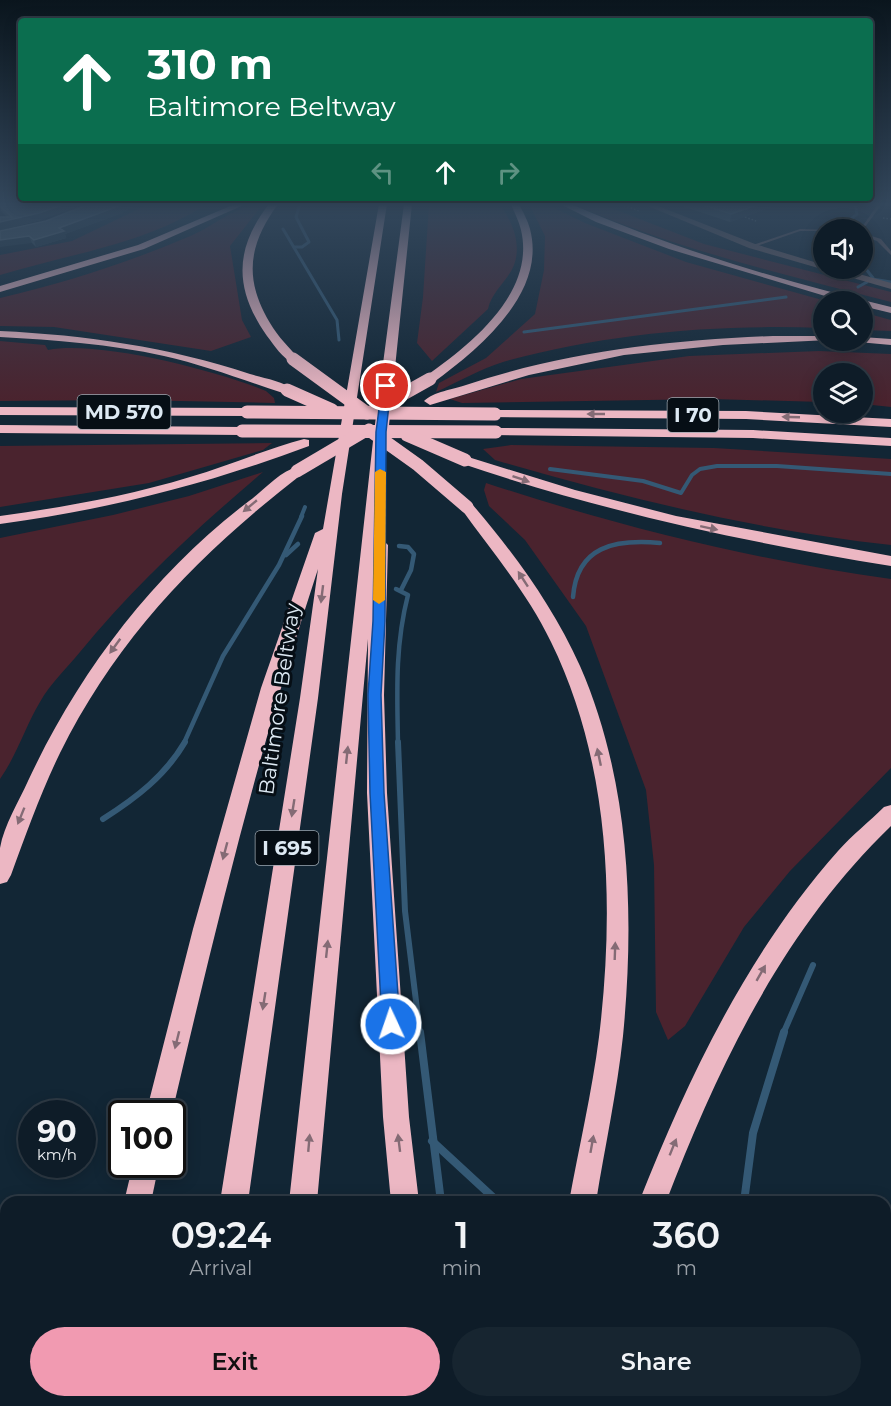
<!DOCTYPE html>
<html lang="en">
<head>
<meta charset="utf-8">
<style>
	body { margin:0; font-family:Montserrat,sans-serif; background:#172530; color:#f1f3f6; height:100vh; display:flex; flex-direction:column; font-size:22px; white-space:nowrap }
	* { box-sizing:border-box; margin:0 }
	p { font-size:20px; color:#9ba1a8 }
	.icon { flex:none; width:33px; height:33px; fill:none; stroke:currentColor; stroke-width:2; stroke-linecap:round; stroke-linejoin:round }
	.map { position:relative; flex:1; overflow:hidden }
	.sheet { position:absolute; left:0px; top:1196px; width:891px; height:212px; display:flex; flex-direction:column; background:#0e1c28; border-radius:18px 18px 0 0; box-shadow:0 3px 15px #0003,0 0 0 2px #2e3a45 }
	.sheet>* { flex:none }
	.top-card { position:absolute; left:18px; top:18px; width:855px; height:183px; border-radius:6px; box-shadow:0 3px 15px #0003,0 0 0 2px #2e3a45; background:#0b6e4f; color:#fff; overflow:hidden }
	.buttons { position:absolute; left:813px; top:219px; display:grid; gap:12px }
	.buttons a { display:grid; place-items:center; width:60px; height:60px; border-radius:50%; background:#0e1c28; box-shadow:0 3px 15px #0003,0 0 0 2px #2e3a45; font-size:30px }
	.speed { position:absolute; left:18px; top:1100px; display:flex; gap:12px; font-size:30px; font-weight:700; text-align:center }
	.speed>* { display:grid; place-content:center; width:78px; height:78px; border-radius:50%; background:#0e1c28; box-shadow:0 3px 15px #0003,0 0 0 2px #2e3a45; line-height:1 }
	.speed small { font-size:15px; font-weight:400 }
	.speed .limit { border:3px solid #111; border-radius:9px; background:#fff; color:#111 }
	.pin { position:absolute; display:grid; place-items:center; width:51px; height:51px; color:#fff; margin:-26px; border:3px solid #fff; border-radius:50%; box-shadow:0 2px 6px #0007 }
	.me { position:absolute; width:66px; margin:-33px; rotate:357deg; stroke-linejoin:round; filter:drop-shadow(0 0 4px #0008) }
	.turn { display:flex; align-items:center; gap:21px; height:126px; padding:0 30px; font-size:27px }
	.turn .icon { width:78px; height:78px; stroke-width:2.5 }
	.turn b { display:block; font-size:42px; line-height:51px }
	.lanes { display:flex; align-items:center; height:57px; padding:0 30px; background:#0003; justify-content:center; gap:30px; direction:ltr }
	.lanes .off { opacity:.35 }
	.eta { display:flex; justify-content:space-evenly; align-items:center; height:102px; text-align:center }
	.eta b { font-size:36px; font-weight:600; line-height:42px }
	.cta { display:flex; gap:12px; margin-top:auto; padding:12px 30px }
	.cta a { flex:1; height:69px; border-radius:36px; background:#f19ab1; color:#111; font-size:24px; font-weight:600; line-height:69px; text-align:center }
	.cta a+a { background:#172530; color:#f1f3f6 }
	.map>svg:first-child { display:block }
</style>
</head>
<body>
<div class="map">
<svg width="891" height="1406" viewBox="0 0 891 1406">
	<rect width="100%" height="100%" fill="#122635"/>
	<!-- green -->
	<g fill="#4a232e">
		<path d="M149,204H207C146,244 69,254 0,275V255L72,241Z"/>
		<path d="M263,204L230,246L242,320L251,337L211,351L54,327L0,326V298C64,283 127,263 188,237C212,228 237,204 263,204Z"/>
		<path d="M429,204H499C512,220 522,244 514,265C507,282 492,291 488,309L432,361L417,343L423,297Z"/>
		<path d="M529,204H546L585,223L686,262L826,301L824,302L823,328C716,324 607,333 503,362C480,369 458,382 436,392L439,383L486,358L535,314L544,270L545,236Z"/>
		<path d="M573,204H601L704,244L891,292V302C783,274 675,249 573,204Z"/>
		<path d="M862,312L891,320V331L863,330Z"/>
		<path d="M0,341L45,345L48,350C98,340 218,371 266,391L274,398L275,403L128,400L0,401Z"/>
		<path d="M819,351L891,354V407L863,404L862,374H824L823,402L711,399L462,403L450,399L521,379L689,356Z"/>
		<path d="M272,443L263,450L149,483L0,507V446Z"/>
		<path d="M511,445L714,448L891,459V545C756,530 625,498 495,460L483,449Z"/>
		<path d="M263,472C197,528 135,585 80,652C67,668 50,684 40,702C25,727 17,755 0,779V538L113,515L189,496Z"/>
		<path d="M486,483C617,526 754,560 891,579V768L790,871L744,927L685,1026L668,1040L656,1012L654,865L646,790L586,626L525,540L489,506L484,490Z"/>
	</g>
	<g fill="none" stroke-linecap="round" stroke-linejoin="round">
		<!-- stream-far4 -->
		<g stroke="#345975" stroke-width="3">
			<path d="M849,228L852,218L857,214L855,205L858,204"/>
			<path d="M283,229L337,320L339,340"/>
			<path d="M294,247H302L309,242L296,217L300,204"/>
			<path d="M862,264L873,278"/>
			<path d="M872,279L891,282"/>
			<path d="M858,287L867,282"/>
			<path d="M524,332L786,297"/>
		</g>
		<!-- stream-far3 -->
		<g stroke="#345975" stroke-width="4">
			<path d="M550,469L643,481L681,493L692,475L700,469L717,466H777L891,474"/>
			<path d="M301,517L305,507"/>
		</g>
		<!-- stream-far2 -->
		<g stroke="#345975" stroke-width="4.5">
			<path d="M399,546L408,547L414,554L411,570L401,590"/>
			<path d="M286,555L298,544"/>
			<path d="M396,589L408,595C395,645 397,692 398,743"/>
			<path d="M573,597C577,546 615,539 660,543"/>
			<path d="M184,743L223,656L279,565L302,516"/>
		</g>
		<!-- stream-far1 -->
		<g stroke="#345975" stroke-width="6">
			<path d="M398,742L405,911L420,1034"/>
			<path d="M103,819C136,798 165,776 185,742"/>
			<path d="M783,1034L813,965"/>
		</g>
		<!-- stream -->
		<g stroke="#345975" stroke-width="8">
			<path d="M420,1032L441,1202"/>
			<path d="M432,1141L497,1201"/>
			<path d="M744,1202L753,1133L784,1032"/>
			<path d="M478,1401L479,1406"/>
			<path d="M755,1401L758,1406"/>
		</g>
		<!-- path -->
		<g stroke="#7a8a96" stroke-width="1.5" stroke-dasharray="1.5 2" stroke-linecap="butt">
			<path d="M621,204L639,211"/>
			<path d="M745,217L756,221"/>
			<path d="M883,218L891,219"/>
		</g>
		<!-- service -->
		<g fill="#776266" fill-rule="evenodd">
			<path d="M878,204H882L862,231V230H860Z"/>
			<path d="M800,229L833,230H824V231H800L754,247L750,246Z"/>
			<path d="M862,233L881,239L891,251V255L877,241L862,236Z"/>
		</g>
		<!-- minor -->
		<path fill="#776266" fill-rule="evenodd" d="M643,204H653L755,244L824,265V268H838L891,283V289L749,248Z"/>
		<!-- motorway -->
		<g fill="#ecb7c3" fill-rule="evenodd">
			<path d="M235,204H246L144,249L0,292V286L138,245Z"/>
			<path d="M269,204H278C249,244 243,278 270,323C278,337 289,347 299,359L293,363C283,359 274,345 267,336C234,289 234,249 269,204Z"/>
			<path d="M379,204H387L342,494L318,698L248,1202H220L300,698L318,569C259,748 215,930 172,1113H146L193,929L261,688L315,533L323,529Z"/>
			<path d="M404,204H412L377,541L385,542L388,545L384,695L387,793L409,1117L419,1202H391L383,1117L367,793L368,639L317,1202H289L374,432Z"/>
			<path d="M511,204H519C523,212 528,221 530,229C547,293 479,349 434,382H426V376C470,345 536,293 521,230C519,221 514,212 511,204Z"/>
			<path d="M560,204H571C674,249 782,281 891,307V313L862,306V302H845L669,249L596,222Z"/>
			<path d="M0,331C86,335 168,347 250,374C263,378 284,381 293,390L283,393C243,380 204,365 164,356C110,344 55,340 0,337Z"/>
			<path d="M773,336H824V340H829L723,345L624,355L529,375L430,405L424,401C433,392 454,389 466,385C565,352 669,340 773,336Z"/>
			<path d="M862,337L891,339V345L858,342L857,340H862Z"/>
			<path d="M0,407L247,408L253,412L247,416L0,415Z"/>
			<path d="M495,410L746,411L891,419V427L746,419L491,417L489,414Z"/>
			<path d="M0,425L242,427L249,431L242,435L0,433Z"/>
			<path d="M496,428L753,430L891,438V446L753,438L491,435V429Z"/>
			<path d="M304,439L309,440V446C208,484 106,510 0,524V516C64,507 128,496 190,477C228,466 266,449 304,439Z"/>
			<path d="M465,456L575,490L676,516L891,556V566C744,542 601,511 460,463L458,460Z"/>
			<path d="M297,467L304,471L302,474C200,553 118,636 60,753C41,792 26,834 11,875L7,882L0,884C0,873 0,859 0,848C4,825 19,801 28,781C79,672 153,574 249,501C263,491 280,471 297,467Z"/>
			<path d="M467,503L472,504C514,553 553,606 580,666C630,780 635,913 623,1036C617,1092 605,1146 596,1202H569C579,1147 592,1092 599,1037C615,905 610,762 551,642C527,592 492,552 460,507Z"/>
			<path d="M891,805V826C784,929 719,1064 666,1202H639C689,1076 747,954 838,851C852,835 869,822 884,807Z"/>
			<path d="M133,1164H159L151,1202H124Z"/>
			<path d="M71,1401H101L100,1406H70Z"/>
			<rect x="187" y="1401" width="30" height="5"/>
			<rect x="268" y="1401" width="30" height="5"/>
			<rect x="414" y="1401" width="30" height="5"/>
			<rect x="534" y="1401" width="30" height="5"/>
			<path d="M567,1401H597L595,1406H565Z"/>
		</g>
		<!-- motorway-bridge -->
		<g stroke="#ecb7c3" stroke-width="13">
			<path d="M293,359L367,413"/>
			<path d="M287,390L332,410"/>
			<path d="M247,412L495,414"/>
			<path d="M371,412L430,379"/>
			<path d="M369,430L418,465L467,507"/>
			<path d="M242,431L496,432"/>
			<path d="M407,435L465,460"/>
			<path d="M297,471L363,432"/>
		</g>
	</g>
	<!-- wall -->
	<g fill="#394e5c">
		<path d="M0,204L41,220L0,230V217H7L1,211Z"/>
		<path d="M676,204H780L730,222Z"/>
		<path d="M122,213L65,234L66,238L36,247L32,243L0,231Z"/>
	</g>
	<!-- shaded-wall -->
	<g fill="#223746">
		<path d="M65,204H85L41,220L0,230V222Z"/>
		<path d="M124,204H139L122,213L65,234L66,238L36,247L34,240L59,228Z"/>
		<path d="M760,204H780L730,222L731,214Z"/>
		<path d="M29,236L32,243L0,247V240Z"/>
	</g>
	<!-- building -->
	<g fill="#4b5e6d" stroke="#627482" stroke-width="1.5">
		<path d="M0,204H65L39,213L0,222V217H12L0,206Z"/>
		<path d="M89,204H124L59,228L64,231L34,240L29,236L0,240V231L46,221Z"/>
		<path d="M701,204H760L731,214Z"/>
	</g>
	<!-- one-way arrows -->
	<defs><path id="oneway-solid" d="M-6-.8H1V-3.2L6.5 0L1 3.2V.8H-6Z" transform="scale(1.5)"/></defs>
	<g fill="#846b75">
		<use href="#oneway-solid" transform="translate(596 414) rotate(-180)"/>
		<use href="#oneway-solid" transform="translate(791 417) rotate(-178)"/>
		<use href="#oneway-solid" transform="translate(521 479) rotate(19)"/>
		<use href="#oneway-solid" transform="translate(250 506) rotate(140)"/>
		<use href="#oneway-solid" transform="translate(709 528) rotate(12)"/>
		<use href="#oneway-solid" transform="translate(523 579) rotate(-123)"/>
		<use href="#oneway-solid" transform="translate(322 594) rotate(97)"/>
		<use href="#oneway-solid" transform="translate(115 646) rotate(126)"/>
		<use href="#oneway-solid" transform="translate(347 755) rotate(-84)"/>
		<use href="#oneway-solid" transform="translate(599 757) rotate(-102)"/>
		<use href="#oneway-solid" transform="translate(293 808) rotate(99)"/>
		<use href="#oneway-solid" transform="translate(21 816) rotate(112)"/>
		<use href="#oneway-solid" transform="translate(225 851) rotate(105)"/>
		<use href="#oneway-solid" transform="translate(327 949) rotate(-84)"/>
		<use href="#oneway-solid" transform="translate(615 951) rotate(-88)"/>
		<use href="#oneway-solid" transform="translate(761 973) rotate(-60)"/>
		<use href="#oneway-solid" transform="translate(264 1001) rotate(99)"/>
		<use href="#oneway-solid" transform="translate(177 1040) rotate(104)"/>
		<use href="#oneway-solid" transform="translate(309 1143) rotate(-85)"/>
		<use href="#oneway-solid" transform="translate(399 1143) rotate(-97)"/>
		<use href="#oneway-solid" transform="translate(592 1144) rotate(-80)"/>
		<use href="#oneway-solid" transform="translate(673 1147) rotate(-68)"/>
	</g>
	<!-- sky -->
	<linearGradient id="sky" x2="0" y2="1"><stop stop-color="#0a151d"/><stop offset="0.51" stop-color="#33475c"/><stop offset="1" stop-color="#33475c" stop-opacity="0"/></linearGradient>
	<rect width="891" height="401" fill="url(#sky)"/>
	<!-- route -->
	<path fill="#1a73e8" stroke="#114b97" stroke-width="1.5" d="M386,383L391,386L386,432L385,621L381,695L384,793L400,1024L398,1031L391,1033L385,1031L382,1024L370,793L368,695L373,621L376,432L382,386Z"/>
	<!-- slow -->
	<path fill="#f59e0b" d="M380,469L386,472L385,600L379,604L373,600L375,472Z"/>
	<g text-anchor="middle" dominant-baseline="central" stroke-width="6" stroke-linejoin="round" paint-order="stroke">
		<!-- shield labels -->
		<g fill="#060e15" stroke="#9ca7b0" stroke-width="1.5">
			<rect x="77.5" y="395" width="93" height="34" rx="4.5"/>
			<rect x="667.5" y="398" width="51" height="34" rx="4.5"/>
			<rect x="255.5" y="831" width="63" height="34" rx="4.5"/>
		</g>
		<g font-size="20" font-weight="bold" fill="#dde9f3">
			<text x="124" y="412">MD 570</text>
			<text x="693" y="415">I 70</text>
			<text x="287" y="848">I 695</text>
		</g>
		<!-- street labels -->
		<g font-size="21" fill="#dde9f3" stroke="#060e15">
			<text transform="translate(279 699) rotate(-82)">Baltimore Beltway</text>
		</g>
	</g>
</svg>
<div class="buttons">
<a><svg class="icon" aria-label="sound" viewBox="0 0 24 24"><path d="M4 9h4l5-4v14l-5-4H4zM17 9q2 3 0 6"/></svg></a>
<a><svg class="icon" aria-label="search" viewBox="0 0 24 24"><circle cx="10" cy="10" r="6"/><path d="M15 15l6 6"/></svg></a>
<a><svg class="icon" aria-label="layers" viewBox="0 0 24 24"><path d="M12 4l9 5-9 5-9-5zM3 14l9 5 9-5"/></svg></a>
</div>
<div class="speed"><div>90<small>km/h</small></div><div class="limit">100</div></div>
<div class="pin" style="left:386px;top:386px;background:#d93025"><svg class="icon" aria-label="arrive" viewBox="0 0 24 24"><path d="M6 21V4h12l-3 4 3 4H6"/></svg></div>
<svg class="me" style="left:391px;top:1024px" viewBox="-20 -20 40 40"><circle r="17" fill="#1a73e8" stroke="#fff" stroke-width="3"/><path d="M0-11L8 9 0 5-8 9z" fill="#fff"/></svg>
<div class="top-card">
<div class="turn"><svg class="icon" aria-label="ahead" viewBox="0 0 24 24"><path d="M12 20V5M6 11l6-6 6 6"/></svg><div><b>310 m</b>Baltimore Beltway</div></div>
<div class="lanes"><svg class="icon off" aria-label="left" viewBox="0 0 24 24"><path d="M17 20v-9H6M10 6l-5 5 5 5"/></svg><svg class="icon" aria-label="ahead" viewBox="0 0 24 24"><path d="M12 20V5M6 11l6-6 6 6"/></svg><svg class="icon off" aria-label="right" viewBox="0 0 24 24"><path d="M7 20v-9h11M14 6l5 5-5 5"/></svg></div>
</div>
<section class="sheet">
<div class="eta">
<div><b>09:24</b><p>Arrival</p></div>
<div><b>1</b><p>min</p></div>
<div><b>360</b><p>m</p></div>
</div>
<div class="cta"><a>Exit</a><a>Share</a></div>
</section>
</div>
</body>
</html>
